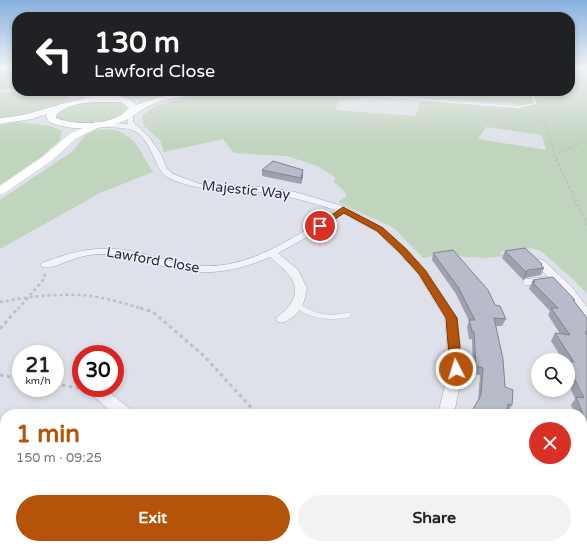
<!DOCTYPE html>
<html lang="en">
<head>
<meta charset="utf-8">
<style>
	body { margin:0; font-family:"Varela Round",sans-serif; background:#f2f2f2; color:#222; height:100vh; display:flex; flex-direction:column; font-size:15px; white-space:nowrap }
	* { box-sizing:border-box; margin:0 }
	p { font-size:13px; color:#767676 }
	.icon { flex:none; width:22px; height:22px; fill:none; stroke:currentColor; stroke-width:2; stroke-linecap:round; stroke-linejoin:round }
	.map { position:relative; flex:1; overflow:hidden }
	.panel { position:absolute; left:0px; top:409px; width:587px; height:140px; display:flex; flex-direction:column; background:#fff; border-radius:16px 16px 0 0; box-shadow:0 2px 6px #0003 }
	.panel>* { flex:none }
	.top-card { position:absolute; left:12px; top:12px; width:563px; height:84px; border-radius:16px; box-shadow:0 2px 6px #0003; background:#202124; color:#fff; overflow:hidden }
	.buttons { position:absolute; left:531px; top:353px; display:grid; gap:8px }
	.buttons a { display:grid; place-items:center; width:44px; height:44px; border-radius:50%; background:#fff; box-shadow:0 2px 6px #0003; font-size:20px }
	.speed { position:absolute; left:12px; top:345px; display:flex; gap:8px; font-size:20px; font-weight:700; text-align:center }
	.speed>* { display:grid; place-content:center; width:52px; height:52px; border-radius:50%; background:#fff; box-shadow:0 2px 6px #0003; line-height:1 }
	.speed small { font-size:10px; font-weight:400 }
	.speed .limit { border:6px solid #d22; background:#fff; color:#111 }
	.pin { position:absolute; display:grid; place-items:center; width:34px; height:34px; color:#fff; margin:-17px; border:2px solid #fff; border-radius:50%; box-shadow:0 1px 4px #0007 }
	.me { position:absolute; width:44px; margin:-22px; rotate:355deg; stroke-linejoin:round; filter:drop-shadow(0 0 3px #0008) }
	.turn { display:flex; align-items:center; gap:14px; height:84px; padding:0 16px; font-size:18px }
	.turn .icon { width:52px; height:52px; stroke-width:2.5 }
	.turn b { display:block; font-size:28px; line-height:34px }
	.round { display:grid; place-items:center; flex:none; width:42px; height:42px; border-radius:21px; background:#f2f2f2 }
	.overview { display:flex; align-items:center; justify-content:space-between; height:68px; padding:0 16px }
	h1 { font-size:24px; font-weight:700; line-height:30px; color:#b45309 }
	.primary-button { display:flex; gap:8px; margin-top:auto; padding:8px 16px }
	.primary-button a { flex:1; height:46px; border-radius:24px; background:#b45309; color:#fff; font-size:16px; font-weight:700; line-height:46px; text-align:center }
	.primary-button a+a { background:#f2f2f2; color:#222 }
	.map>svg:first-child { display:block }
</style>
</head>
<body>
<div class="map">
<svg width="587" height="549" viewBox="0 0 587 549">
	<rect width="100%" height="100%" fill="#dee1e9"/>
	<!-- green -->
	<g fill="#c1d4be" fill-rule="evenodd">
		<path d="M17,67V88L0,90V70Z"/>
		<path d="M570,67H587V294C581,286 545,253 538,250C526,246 512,250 500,252L504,256L484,258L438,255L423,258L394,228L338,202L347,196L342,189L334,182L335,177L317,166L287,156L234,153L223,139L164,152L160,140L144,126L142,116L156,105L185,98L232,91H570ZM383,95L518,104L521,109L420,101L416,116L335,110L339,101ZM486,127L542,135L546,150L478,139Z"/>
		<path d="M20,91H69L70,92C66,112 17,116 0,119V93Z"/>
		<path d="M92,91H196C167,95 120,104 92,91Z"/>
		<path d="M106,101L122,104L126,107V110C109,129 78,124 56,119L55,116C72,103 86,102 106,101Z"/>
		<path d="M19,122L51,126L62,131L60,140L40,158L0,185V125Z"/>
		<path d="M108,129C134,131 140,152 153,172L100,193L0,249V200L73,151L85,135L95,130Z"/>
	</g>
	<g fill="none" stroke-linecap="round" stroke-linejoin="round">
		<defs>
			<g id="lane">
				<path d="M530,91H532L537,104L518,108L389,98L388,97L389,96L518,106L534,103Z"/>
				<path d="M297,303L312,311L321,314L333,315L348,313H350L351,315L350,317C331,321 308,320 294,305L295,304Z"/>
			</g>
			<g id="street">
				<path d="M130,112L133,114V122L149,137L161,154L167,169L173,174L200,184L263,187L295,192L346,207L383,228L407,249L426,270L457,318L463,369L454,414H438L449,369L445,318L418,274L399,253L377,232L343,213L313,234L278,253L298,270L307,288C306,293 305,299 303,304C300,313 286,325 278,322L276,319C280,313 288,310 291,303C304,283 283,269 270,257C232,273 203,277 163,266C144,261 124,254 104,254C95,254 86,255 77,258C67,260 52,270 42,267L41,265L42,263C73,251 102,244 135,252C160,257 183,267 209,266C253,266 301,234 336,210C311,203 287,195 262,192C230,190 198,192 169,178C155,172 153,142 136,132C125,125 106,130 98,124L101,122L128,124L127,114Z"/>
				<path d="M539,259L543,260L571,286L587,307V319L583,318L563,292L552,281C546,285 532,286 525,285L523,282L525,279L548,277L534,262Z"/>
				<path d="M91,388H104L130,409L133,414H114L92,395L90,391Z"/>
				<path d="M582,497L587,499V517L582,515Z"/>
				<path d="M164,544H184L185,549H165Z"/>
				<path d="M312,544H337L335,549H310Z"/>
			</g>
			<path id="primary" d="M193,91H215L211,93C192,96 172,97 153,104C142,108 135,116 124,121C102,131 71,131 49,122L46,116L47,114L32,119L0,124V118C10,117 20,116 30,113C53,108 118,81 136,105L159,97ZM97,102H121L129,108C114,126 77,126 56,118V116C65,104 83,103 97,102Z"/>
		</defs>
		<!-- lane casing -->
		<use href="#lane" stroke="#a3a7b4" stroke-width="0.5"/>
		<!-- street casing -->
		<use href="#street" stroke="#a3a7b4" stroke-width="1"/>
		<!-- primary casing -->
		<use href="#primary" stroke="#9ca3b6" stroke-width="1"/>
		<!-- path-far5 -->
		<g stroke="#bcbfc8" stroke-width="1" stroke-dasharray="1.5 1.5" stroke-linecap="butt">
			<path d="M570,75L587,79"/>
			<path d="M0,86L17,84"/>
		</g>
		<!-- path-far4 -->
		<g stroke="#bcbfc8" stroke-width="1.5" stroke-dasharray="2 2" stroke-linecap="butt">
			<path d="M539,109L557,160"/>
			<path d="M554,155L587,140"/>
		</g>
		<!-- path-far3 -->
		<path stroke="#bcbfc8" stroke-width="2" stroke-dasharray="2.5 2.5" stroke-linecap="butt" d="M556,159L587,225"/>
		<!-- path-far2 -->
		<g stroke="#bcbfc8" stroke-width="2.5" stroke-dasharray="3 3" stroke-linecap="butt">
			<path d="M0,302C26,297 53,294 80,295C101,296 123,303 143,309"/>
			<path d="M18,309L44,279L45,273"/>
		</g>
		<!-- path-far1 -->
		<g stroke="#bcbfc8" stroke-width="3" stroke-dasharray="3.5 3.5" stroke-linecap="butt">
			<path d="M140,308L153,312L204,356L257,414"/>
			<path d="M0,329L18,308"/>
			<path d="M0,375L21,379"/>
			<path d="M55,384L84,389"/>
		</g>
		<!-- path -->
		<path stroke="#bcbfc8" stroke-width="4" stroke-dasharray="4.5 4.5" stroke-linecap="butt" d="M365,544L369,549"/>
		<!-- lane -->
		<use href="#lane" fill="#f1f3f7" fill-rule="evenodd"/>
		<!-- street -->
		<use href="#street" fill="#f1f3f7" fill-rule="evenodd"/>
		<!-- secondary -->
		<g fill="#fff" fill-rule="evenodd">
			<path d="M76,91H86L112,97L113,99L109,101L85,97Z"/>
			<path d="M96,122L99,123L100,125L99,127L76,138L52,160L4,193L0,194V186L44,156L70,134Z"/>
		</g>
		<!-- primary -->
		<use href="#primary" fill="#fff" fill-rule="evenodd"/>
	</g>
	<!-- wall -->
	<g fill="#9ea2ae">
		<path d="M262,170H303V176L301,184L262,176Z"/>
		<path d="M505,251L542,264V266L544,268L541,275L525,278L523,280L502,258Z"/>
		<path d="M433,253L495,305L506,319L502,326H496L505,387L512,405L508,412H506V414H471L478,401L480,375L473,374L472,339H469L467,327L469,321L456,294L432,260Z"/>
		<path d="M533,280L575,300L574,301L587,318V439L582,438V414H575L571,405L575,399L568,383V360H563L551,341L555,333L560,334L548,315L550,311L529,289Z"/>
		<path d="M413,544H450L446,549H418Z"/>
		<path d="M527,544H582L587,549H528Z"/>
	</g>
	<!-- shaded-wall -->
	<g fill="#81848d">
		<path d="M303,170V176L301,184V178Z"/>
		<path d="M528,270L525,278L523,280L526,272Z"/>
		<path d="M449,544H450L446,549H444Z"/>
	</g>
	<!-- building -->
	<g fill="#b8bcca" stroke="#81848d">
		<path d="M273,161L303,170L301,178L262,170Z"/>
		<path d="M525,248L542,264L541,265L544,268L528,270L526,272L505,251Z"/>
		<path d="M453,250L488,290L495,305L500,306L506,319L494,318L503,359L505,387L513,390L512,405L508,404L506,414H471L472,411L481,395L483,368L476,366L474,332L472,331L469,320H475L458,287L433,253Z"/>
		<path d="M553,277L575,300H573L587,318V332H585L587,335V431L586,430L583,414L576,397L584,398L568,366V361L574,362L555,333L570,335L551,308H558L532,282H535L533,280Z"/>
		<path d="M582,534L587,536V549H534L533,544H582Z"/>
		<path d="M423,544H449L444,549H428Z"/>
	</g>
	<!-- sky -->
	<linearGradient id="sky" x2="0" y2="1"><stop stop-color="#87b0dd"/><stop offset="0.47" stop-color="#f0f2f5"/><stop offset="1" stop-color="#f0f2f5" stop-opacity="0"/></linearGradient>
	<rect width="587" height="144" fill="url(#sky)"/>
	<!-- route -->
	<path fill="#b45309" stroke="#753606" d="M343,207L383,228L406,249L425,270L457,318L462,369L460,372L456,374L452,372L450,369L446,318L419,274L400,253L377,231L344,213L322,228H317V225Z"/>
	<g text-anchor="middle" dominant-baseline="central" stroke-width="3" stroke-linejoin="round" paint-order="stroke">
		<!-- street labels -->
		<g font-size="14" fill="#262c42" stroke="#eef0f7">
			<text transform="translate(246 190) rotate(6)">Majestic Way</text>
			<text transform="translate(153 260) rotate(10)">Lawford Close</text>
		</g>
	</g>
</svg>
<div class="buttons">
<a><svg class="icon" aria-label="search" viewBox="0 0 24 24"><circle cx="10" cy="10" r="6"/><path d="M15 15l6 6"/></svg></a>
</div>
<div class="speed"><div>21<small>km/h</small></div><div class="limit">30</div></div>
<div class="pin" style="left:320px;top:226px;background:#d93025"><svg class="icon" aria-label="arrive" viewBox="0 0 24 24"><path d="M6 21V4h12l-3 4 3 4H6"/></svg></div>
<svg class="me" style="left:456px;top:369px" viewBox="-20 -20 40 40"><circle r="17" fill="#b45309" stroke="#fff" stroke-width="3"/><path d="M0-11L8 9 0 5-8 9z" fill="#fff"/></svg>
<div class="top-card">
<div class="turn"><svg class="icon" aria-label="left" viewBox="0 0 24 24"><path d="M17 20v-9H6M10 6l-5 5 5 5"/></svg><div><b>130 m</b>Lawford Close</div></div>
</div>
<section class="panel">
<div class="overview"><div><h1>1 min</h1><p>150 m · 09:25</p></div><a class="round" style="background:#d93025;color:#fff"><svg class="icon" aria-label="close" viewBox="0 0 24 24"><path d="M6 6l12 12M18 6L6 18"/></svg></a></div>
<div class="primary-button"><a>Exit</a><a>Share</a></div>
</section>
</div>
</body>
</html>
